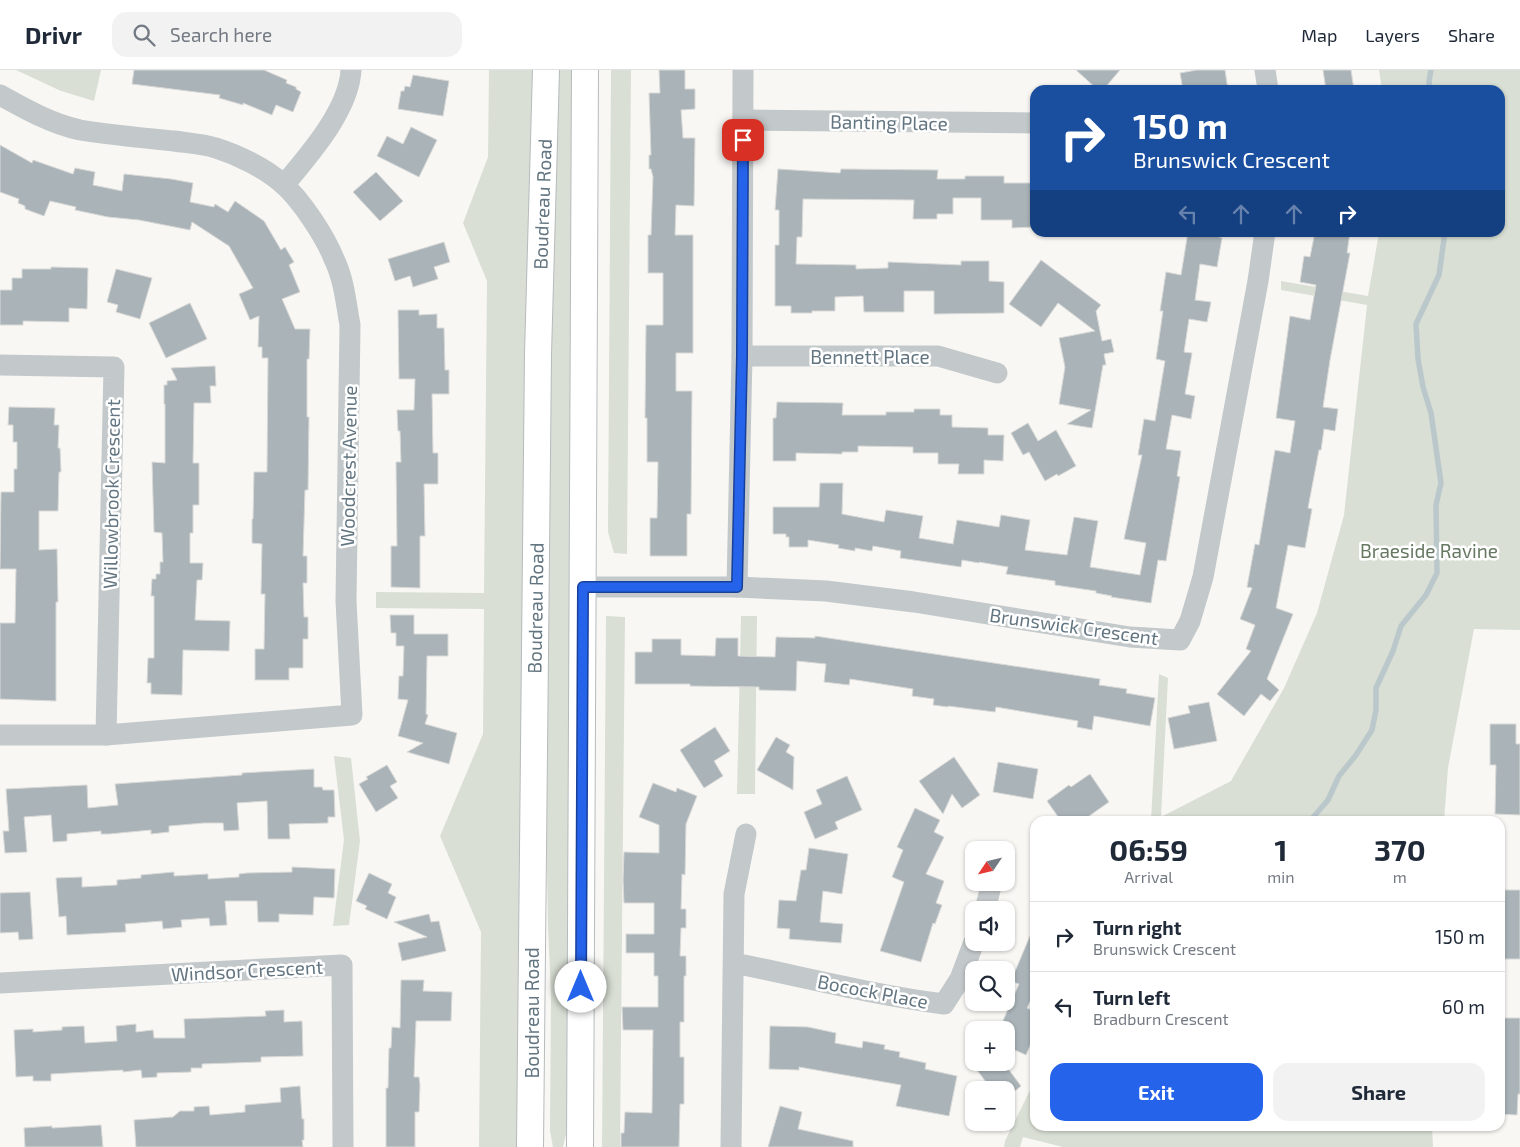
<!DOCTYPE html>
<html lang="en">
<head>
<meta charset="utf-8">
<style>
	body { margin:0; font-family:"Exo 2",sans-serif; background:#f2f2f3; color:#1f2937; height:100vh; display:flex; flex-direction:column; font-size:19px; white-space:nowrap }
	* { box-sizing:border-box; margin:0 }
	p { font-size:16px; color:#747a83 }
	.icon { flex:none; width:28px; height:28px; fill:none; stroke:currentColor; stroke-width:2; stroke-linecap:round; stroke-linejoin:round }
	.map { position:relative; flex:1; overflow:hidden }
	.side { position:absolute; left:1030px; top:746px; width:475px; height:315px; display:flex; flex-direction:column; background:#fff; border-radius:15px; box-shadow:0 1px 4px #0004 }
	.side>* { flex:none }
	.banner { position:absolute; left:1030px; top:15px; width:475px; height:152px; border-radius:15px; box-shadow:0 1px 4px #0004; background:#1a4fa0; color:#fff; overflow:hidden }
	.needle { width:32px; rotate:235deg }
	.tools { position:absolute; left:965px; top:771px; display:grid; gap:10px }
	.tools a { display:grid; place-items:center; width:50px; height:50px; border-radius:10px; background:#fff; box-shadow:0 1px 4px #0004; font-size:25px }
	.pin { position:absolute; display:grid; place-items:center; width:42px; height:42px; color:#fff; margin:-21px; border-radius:10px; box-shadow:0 2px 8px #0006 }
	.me { position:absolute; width:55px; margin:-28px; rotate:0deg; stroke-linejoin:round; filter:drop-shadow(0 0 4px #0008) }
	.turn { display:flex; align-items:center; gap:18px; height:105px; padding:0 20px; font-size:22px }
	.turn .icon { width:65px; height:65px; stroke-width:2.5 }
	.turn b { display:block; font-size:35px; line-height:42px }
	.lanes { display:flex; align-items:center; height:48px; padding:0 20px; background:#0003; justify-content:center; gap:25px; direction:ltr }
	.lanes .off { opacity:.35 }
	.eta { display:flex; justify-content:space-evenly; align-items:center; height:85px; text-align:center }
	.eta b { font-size:30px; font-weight:700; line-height:35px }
	.action { display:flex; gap:10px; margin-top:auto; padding:10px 20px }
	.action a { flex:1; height:58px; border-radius:15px; background:#2563eb; color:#fff; font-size:20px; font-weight:700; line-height:58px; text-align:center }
	.action a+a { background:#f2f2f3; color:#1f2937 }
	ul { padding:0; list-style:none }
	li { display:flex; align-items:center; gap:15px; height:70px; padding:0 20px; border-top:1px solid #e0e1e3 }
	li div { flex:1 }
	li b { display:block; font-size:19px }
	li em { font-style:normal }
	header { display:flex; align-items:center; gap:30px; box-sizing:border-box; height:70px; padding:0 25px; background:#fff; border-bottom:1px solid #e0e1e3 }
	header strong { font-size:24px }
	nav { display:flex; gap:28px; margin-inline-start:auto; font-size:18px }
	.search { width:350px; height:45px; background:#f2f2f3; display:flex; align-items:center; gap:12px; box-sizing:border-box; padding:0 18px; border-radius:15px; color:#747a83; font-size:19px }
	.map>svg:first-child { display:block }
</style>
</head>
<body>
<header>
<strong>Drivr</strong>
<div class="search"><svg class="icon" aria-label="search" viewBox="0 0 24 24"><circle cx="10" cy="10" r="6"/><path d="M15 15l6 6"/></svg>Search here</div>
<nav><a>Map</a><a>Layers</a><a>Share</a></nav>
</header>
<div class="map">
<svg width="1520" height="1077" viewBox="0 0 1520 1077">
	<rect width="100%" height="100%" fill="#f8f7f4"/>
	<!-- green -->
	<g fill="#d9dfd5">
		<path d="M16,0H101L94,31L61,21Z"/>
		<path d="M489,0H537L528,172L518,1077H479L481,862L440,766L483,664L484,539L376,538V522L484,523L487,211L463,153L488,87Z"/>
		<path d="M558,0H578L567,1060L563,1077H553L550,1061L551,926L548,856L545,693L548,267Z"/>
		<path d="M611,0H631L627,484L614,483L608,462Z"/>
		<path d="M1379,0H1520V560L1474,559L1448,698L1444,751H1159L1160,748L1151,751L1159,604L1168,608L1161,747L1231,711L1284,618L1317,543L1344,445L1367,235L1281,220V211L1368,226L1379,163L1500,162V20H1382Z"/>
		<path d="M606,546L625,547L620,1077H602Z"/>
		<path d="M741,546H757L755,724H737Z"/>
		<path d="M334,686L351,688L360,771L349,855L333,856L344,770Z"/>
		<path d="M1035,1010V1056H1432L1433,1077H1063L1023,1067L1020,1077H1004L1005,1071Z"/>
	</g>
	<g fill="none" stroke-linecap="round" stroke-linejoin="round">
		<!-- stream -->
		<g stroke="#bbc8cb" stroke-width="5.5">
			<path d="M1430,20L1429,11L1431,0"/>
			<path d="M1310,751L1328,730L1339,706L1356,685L1372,660L1376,640V618L1393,581L1401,556L1426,525L1437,503L1436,435L1441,413L1431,343L1423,317L1418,289L1416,254L1439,205L1445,162"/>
		</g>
	</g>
	<!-- building -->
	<g fill="#a9b3b8" stroke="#d9d9d7">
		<path d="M134,0H264L287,10L286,13L296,17V19L301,22L293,42L276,35L272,45L243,33V35L219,28L220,25L132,14Z"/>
		<path d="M659,0H685V19H695V39L681,40L683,68H695L694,136L676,135L675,165H693V283H676V321H692L691,444H687V486H650V448H657L658,392H647V348H645L646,255H663V203H648V165H651L653,107L651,99H649V85H651L649,23H660Z"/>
		<path d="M1076,0H1120L1103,20H1098Z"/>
		<path d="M1197,0H1225L1228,20H1183L1180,3Z"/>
		<path d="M1323,0H1351L1354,20H1326Z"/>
		<path d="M413,5L449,11L443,46L398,39L401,21H404L405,16L410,17Z"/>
		<path d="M411,57L437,70L419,107L377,86L387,66L403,74Z"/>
		<path d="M0,75L32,93L33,90L73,104L75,98L95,102L93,115L122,121L124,104L171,109L193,113L190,132L214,137L215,134L228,142L235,131L264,151L281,180L285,177L294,192L289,195L300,222L282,229L295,259H310L309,289H307V347H309L308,420H305L303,486H307V513H303L304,547H308V569H303V598H289V610H255V579H264L265,524H261L262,474L252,473V449H253L254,402H267L268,288H262V277H258L259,246L250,250L239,224L253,218L229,176L192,152L190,160L139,150L108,147L75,140L76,137L50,131L44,146L25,139V136L18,133L19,129L0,122Z"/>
		<path d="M778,99L840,103L841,99L938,100L937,109H965V106H1004V113H1035V157L1012,158V150H981V128H953V144H937V149H913L914,130L803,129L802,167H797L796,194L856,195V199L888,198V192L961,195V191H989V211L1004,212V243L934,244V221H904V242H864L863,226L835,227V241H812V243H791V236H775V175H779V140H775Z"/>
		<path d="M376,102L403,131L380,151L353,122Z"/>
		<path d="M1188,162H1220L1219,167L1222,168L1217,197L1200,194L1195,230L1211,232L1207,252L1189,249L1184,282L1192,283L1185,324L1195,326L1191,349L1172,345L1166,379L1181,381L1177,406L1180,407L1166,491L1158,490L1151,533L1111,527L1112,526L1096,523V521L1055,515V511L1006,504L1008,497L979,492V493L962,490L961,497L900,488L901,481L873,476L872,481L855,478V481L838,478L839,475L808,470V477H789V467H786V464H773V437H819L820,413H843L842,444L884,452L886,440L923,446L919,468L953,474L957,450L999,457L1001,445L1030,450L1025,480L1067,485L1074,447L1098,451L1090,497L1140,505L1146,473L1124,469L1142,385H1138L1144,349L1155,351L1165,291L1156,289L1163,241H1160L1166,202L1181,205Z"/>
		<path d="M1315,162H1350L1347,183H1350L1330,290L1323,337L1338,339L1335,361L1324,359L1321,380H1319L1308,438L1312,439L1305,478L1288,475L1276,538L1293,544L1267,609L1279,620L1270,631L1261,624L1244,646L1217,624L1251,581L1246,579L1255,555L1240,549L1252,518L1247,517L1255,474L1259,475L1275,380L1290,383L1295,351L1276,348L1290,246L1310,250L1316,215L1300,212L1304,186L1310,187Z"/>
		<path d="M444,172L450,192L434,197L438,209L413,217L410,206L395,211L388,189Z"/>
		<path d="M1041,190L1101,235L1096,241L1102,271L1111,269L1114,282L1104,284L1106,295H1103L1092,358L1067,354L1091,340L1059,334L1065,297L1059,268L1095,261L1058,233L1041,257L1009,234Z"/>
		<path d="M51,197L88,198L87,239L69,238V252L23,251V255H0V220H12V208H22V199H51Z"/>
		<path d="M116,199L152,208L140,249L116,242L118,235L107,232Z"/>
		<path d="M190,233L207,269L166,288L149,253Z"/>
		<path d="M398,240H419V245L437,244V258H444L445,300H449V324H432L433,383H438V414H424L425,466H420V518L391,517V476H397L396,392H401L400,361H398L397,340H414L415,309H399Z"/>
		<path d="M215,296L216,316H210L211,333H194L193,393H199V435H193V463H190V493H203L202,510H197L195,550L230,551L229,581L183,580L182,625L151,624V613H147L148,588H154V526H151L152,509H156V504H160V492H163L162,463L154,462L152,392L165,393V334H164V315H167V311L177,310L171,298Z"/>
		<path d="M777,332L843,333L842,345H886V342H914V339H940V345H952V357L988,358V365H1004L1003,391L984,390V404H958L959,394H938V383H913V377L858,376V382H842V384L796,383V391H773V348H776Z"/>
		<path d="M9,337L55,338L54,355H59L58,378H60L61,402H59L58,441H39V480L57,479L58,532H56V631L0,629V553H15L16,499H0L1,422H14V399H17V372H13V355H8Z"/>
		<path d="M1028,353L1038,371L1056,360L1076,396L1058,406L1057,404L1045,411L1029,382L1023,385L1011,363Z"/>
		<path d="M390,545H414V564H448V586H427L426,644L428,645L425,654L457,663L449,694L407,682L423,673L398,666L408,630L398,629L399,606H403L404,576H396V563H391Z"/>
		<path d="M815,566L1100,609L1099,615L1127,619L1126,623L1155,628L1150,656L1094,646L1092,660L1077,657L1078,651L996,637L995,642L948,636V637L933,635L934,629L912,626L913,619L850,609L849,615L824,612L826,594L797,591L796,621L759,620V617L690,616V614H635V582H652V569H681V585L715,586L716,568H738V586L775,587L776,567L815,568Z"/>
		<path d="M1209,632L1217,671L1174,679L1168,648L1190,643L1188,636Z"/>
		<path d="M1490,654H1516V674H1520V745L1495,744L1496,695H1490Z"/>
		<path d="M715,657L730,681L714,691L723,706L704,718L680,680Z"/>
		<path d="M776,667L790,675L786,682L794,687L793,720L757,700Z"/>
		<path d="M954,687L980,725L962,738L952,724L943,744L919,711Z"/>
		<path d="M998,692L1038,699L1033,729L993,722Z"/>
		<path d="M387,695L397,712L390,716L398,728L376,742L359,714L368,709L366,707Z"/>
		<path d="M314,699V717H322L323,720H334L335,747H328V753L289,754L290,769H268L267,731L237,733L239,760L224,761L223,753H204L169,756V762L151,764V760L109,764H101V761L67,764V771L53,772L51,745L24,747L27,782L5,783L3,761H9L6,719L87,715L88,738L118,735L115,714L242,705V703Z"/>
		<path d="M1090,704L1109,732L1082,751H1061L1047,731L1069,715L1071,717Z"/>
		<path d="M847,706L862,740L835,752L838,759L815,769L804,742L822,734L816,720Z"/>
		<path d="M653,713L676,722L677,718L697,726L686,754L685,805L682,804L681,839H686V858H681L680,886H686V906H684V952H680V987H684V1034H680L679,1077H621V1063H624L625,1042L652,1043L653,960H623L622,937H658V906H654V883H626V864H654V833H624L623,810L624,782L659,783V755L639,747Z"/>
		<path d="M915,738L940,750L934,762L944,767L926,804L944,811L936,833L942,835L935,854L933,853L921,892L880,881L904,812L892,807L903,780L897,777Z"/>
		<path d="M809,778L848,784L842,824L823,821L820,852L843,854L841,873L789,869L790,859L777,858L779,830L796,831L801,800H806Z"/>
		<path d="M292,797L335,799L334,828L314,827L313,845L279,844V852H258L257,831H225L227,855L210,856L209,848L181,850L182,857L163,859L162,851L125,854L126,862L67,865L66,846L59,847L56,808L82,807V817L117,815V810L141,808V805L174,802V806L208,804V809L239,807V804L247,803L292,802Z"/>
		<path d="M369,803L392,814L388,823L396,827L387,849L365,839L367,836L356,831Z"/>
		<path d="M1505,820H1520V889H1500V849H1504Z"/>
		<path d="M30,822L33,869L19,870L18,862L0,863V823Z"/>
		<path d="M429,844L431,852L439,851L446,881L402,891L398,873L427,867L394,852Z"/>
		<path d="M1035,854V921L1027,938L1035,942V964L1026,985L1006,976V960H999L1019,914L1011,911Z"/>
		<path d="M401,910H424L423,921L452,922L451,951H416L414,1007H419L420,1015L419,1042H415V1077H386V1018H388L389,978H391L392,957L400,958Z"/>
		<path d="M284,940V952L302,951L303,986L261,987V992L202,994V998H191V1002L157,1003V1007L142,1008L141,1000L123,1002V1000L51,1004V1011H33V1006L16,1007L14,960L33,959V962L62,960V957L84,956L85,973L117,971L116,956L136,954V962L153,960L154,968H185L184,949L266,946L265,941Z"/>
		<path d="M1502,948H1520V1024H1518L1517,1045L1500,1044Z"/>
		<path d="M770,956L808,957L836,963L835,973L862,978L863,971L885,975L884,979L900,982L899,987L926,993L925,999L957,1006L949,1046L896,1036L901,1015L799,997V1000L769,999Z"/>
		<path d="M971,992H1003L1021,1016L1008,1027L1006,1020H992Z"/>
		<path d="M300,1016L302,1049H304V1070H302L303,1077H136L134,1050L173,1047L180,1041H194V1037L209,1036L210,1045L245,1042V1035L281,1032L280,1018Z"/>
		<path d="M780,1036L802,1042L798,1059L853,1071V1077H768Z"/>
		<path d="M101,1055L103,1077H25L24,1058L52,1056V1058Z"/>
	</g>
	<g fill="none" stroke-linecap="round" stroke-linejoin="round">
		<defs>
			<g id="major">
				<path d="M530,1077L538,284L546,0"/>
				<path d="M580,1077L585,0"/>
			</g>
		</defs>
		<!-- major casing -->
		<use href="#major" stroke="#b6bbbe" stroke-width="28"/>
		<!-- minor -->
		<g stroke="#c3c8ca" stroke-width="21">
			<path d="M1265,0L1268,20"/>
			<path d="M0,25C25,39 52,54 80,60C111,65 143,68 174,71C188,73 203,74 216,78C238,85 265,98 283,114C301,130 325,166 334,189C344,209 346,233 350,255L346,531L352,645L106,665H0"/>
			<path d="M744,50L1035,53"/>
			<path d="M284,115C309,85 349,40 351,0"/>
			<path d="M742,286H938L997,303"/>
			<path d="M0,295L114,297L106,665"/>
			<path d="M583,517H737L826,521L914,532L1130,567L1180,570L1190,551L1203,507L1258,211L1265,162"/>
			<path d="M737,517L742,286L743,0"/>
			<path d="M985,840L992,812"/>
			<path d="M734,893C804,907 873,925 944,934L960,909L974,872"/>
			<path d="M0,913L342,895L343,1077"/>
			<path d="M731,1077L734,824L746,764"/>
		</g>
		<!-- major -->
		<use href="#major" stroke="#fff" stroke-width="26"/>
	</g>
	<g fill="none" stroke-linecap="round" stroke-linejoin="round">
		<defs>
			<path id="route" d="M581,917L583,517H737L742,286L743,70"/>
		</defs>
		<!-- route casing -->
		<use href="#route" stroke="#184099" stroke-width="12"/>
		<!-- route -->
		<use href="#route" stroke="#2563eb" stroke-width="9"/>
	</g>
	<g text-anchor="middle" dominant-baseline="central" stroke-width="5" stroke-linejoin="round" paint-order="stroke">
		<!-- street labels -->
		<g font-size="19" fill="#627580" stroke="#fff">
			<text transform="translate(889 52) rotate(1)">Banting Place</text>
			<text transform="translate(542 134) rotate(-88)">Boudreau Road</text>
			<text x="870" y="286">Bennett Place</text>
			<text transform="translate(348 396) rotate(-89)">Woodcrest Avenue</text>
			<text transform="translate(111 424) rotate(-89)">Willowbrook Crescent</text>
			<text transform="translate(535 538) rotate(-89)">Boudreau Road</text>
			<text transform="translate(1074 556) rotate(8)">Brunswick Crescent</text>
			<text transform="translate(247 900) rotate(-3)">Windsor Crescent</text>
			<text transform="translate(873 921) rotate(11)">Bocock Place</text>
			<text transform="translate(531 943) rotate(-90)">Boudreau Road</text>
		</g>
		<!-- park labels -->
		<g font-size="19" fill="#667861" stroke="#fff">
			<text x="1429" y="480">Braeside Ravine</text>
		</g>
	</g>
</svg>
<div class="tools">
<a><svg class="needle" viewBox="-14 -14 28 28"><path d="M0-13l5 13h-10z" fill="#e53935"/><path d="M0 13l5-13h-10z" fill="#747a83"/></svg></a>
<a><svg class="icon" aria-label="sound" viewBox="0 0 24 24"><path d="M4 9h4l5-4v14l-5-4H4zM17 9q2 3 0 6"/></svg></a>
<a><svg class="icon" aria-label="search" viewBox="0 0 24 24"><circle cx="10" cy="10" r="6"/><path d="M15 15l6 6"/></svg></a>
<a>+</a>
<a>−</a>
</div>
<div class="pin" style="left:743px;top:70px;background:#d93025"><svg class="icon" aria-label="arrive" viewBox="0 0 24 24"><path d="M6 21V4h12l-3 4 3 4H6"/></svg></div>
<svg class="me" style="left:581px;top:917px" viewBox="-20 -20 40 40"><circle r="19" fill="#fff"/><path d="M0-13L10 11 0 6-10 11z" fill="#2563eb"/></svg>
<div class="banner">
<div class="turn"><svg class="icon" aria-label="right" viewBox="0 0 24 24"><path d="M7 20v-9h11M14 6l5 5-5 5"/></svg><div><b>150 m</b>Brunswick Crescent</div></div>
<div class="lanes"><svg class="icon off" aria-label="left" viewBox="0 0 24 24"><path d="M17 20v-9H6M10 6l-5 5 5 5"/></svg><svg class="icon off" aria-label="ahead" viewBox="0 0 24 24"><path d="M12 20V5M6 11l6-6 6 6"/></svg><svg class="icon off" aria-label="ahead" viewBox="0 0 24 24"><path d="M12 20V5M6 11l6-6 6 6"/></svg><svg class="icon" aria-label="right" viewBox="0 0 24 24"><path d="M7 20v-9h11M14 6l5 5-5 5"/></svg></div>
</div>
<section class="side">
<div class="eta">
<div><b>06:59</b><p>Arrival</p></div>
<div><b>1</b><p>min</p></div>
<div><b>370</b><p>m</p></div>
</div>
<ul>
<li><svg class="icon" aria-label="right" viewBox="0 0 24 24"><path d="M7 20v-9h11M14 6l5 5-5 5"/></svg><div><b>Turn right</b><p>Brunswick Crescent</p></div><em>150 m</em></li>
<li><svg class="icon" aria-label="left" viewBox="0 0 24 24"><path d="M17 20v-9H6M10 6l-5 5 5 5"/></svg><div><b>Turn left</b><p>Bradburn Crescent</p></div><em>60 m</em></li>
</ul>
<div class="action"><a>Exit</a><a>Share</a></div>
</section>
</div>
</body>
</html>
